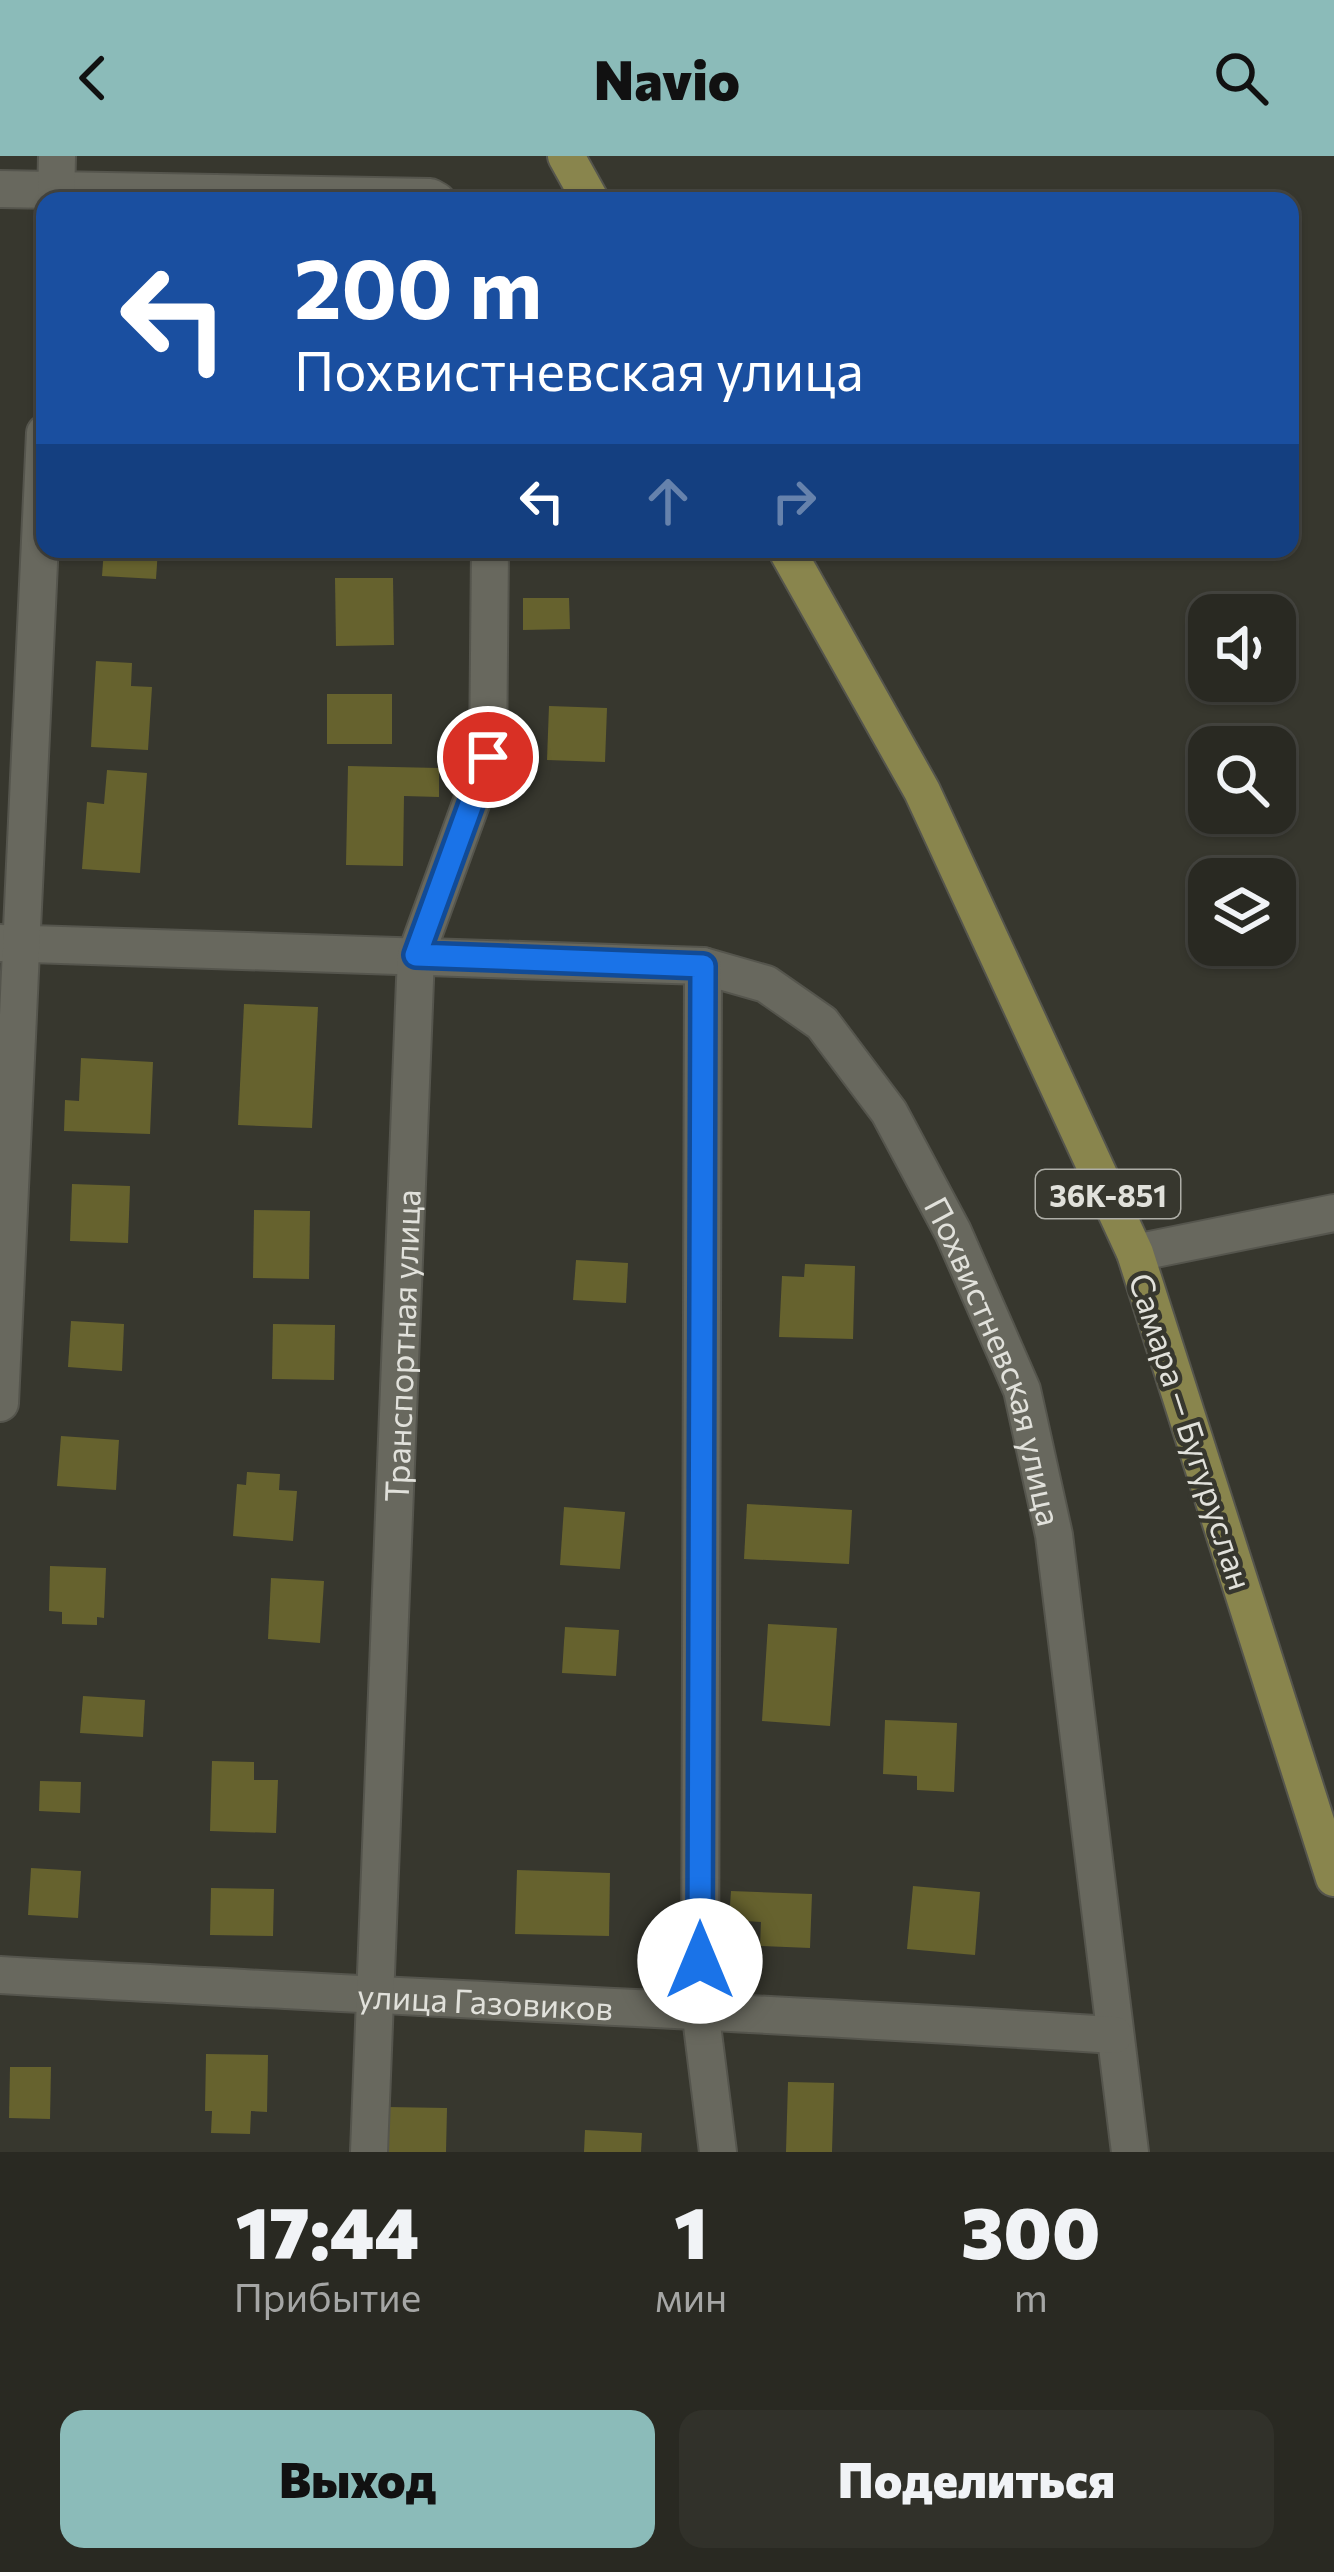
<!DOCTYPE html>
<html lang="ru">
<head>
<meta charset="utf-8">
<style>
	body { margin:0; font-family:Commissioner,sans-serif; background:#31312a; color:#f1f3f6; height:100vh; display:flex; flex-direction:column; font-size:45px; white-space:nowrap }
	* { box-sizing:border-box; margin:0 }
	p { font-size:39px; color:#a5a6a5 }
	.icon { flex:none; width:66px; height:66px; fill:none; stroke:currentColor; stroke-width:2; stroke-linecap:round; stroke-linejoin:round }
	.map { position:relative; height:1996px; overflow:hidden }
	.side { display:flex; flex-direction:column; background:#292922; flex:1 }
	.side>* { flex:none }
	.banner { position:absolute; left:36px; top:36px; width:1263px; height:366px; border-radius:24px; box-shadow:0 3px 9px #0004,0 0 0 3px #454540; background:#1a4fa0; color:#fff; overflow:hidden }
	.buttons { position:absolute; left:1188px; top:438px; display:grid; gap:24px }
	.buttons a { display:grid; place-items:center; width:108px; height:108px; border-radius:24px; background:#292922; box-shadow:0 3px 9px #0004,0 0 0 3px #454540; font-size:60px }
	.pin { position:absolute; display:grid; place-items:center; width:102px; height:102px; color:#fff; margin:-51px; border:6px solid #fff; border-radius:50%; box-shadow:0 3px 12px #0007 }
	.me { position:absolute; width:132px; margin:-66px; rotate:0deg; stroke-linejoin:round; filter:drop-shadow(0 0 9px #0008) }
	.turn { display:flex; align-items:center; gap:42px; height:252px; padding:0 60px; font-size:54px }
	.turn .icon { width:156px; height:156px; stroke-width:2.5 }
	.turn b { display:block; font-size:84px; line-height:102px }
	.lanes { display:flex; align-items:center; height:114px; padding:0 60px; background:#0003; justify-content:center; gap:60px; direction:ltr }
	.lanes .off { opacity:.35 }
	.eta { display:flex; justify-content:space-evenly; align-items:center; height:204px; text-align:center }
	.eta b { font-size:72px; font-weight:800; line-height:84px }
	.primary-button { display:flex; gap:24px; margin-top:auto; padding:24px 60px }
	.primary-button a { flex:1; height:138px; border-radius:24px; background:#8bbbb9; color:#111; font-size:48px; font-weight:800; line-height:138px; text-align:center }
	.primary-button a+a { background:#31312a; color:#f1f3f6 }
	header { display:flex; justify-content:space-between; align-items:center; height:156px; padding:0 60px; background:#8bbbb9; color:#111; font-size:54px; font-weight:800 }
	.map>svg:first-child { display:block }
</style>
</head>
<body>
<header><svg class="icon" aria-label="back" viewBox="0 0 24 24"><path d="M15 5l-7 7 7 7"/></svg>Navio<svg class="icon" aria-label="search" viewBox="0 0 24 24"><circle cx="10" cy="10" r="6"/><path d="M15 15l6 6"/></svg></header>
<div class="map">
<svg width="1334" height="1996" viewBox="0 0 1334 1996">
	<rect width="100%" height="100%" fill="#37372e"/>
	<!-- building -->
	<g fill="#66622e">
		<path d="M104,393H158L156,423L102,420Z"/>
		<path d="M335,422H393L394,489L336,490Z"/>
		<path d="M523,442H569L570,473L523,474Z"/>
		<path d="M96,505L132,507L131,530L152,531L148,594L91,591Z"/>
		<rect x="327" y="538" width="65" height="50"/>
		<path d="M549,550L607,552L605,606L547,604Z"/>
		<path d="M348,610L439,612V641L404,640L403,710L346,709Z"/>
		<path d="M107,614L147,617L140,717L82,713L87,646L104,648Z"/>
		<path d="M244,848L318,851L312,972L238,969Z"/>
		<path d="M81,902L153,906L150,978L64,975L65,944L79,945Z"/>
		<path d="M72,1028L130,1030L128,1087L70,1085Z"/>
		<path d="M254,1054L310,1055L309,1123L253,1122Z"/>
		<path d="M576,1104L628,1107L626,1147L573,1144Z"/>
		<path d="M805,1108L855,1110L853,1183L779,1181L782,1120L804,1121Z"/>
		<path d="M71,1165L124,1168L122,1215L68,1211Z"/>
		<path d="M273,1168L335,1169L334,1224L272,1223Z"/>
		<path d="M61,1280L119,1284L116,1334L57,1330Z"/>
		<path d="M247,1316L280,1318L279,1334L297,1335L293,1385L233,1380L237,1328L246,1329Z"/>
		<path d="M747,1348L852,1354L849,1408L744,1403Z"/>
		<path d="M564,1351L625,1356L620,1413L560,1409Z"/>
		<path d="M50,1410L106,1412L104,1462L97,1461V1469L62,1468V1456L49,1455Z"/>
		<path d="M271,1422L324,1425L320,1487L268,1483Z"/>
		<path d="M768,1468L837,1472L830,1570L762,1565Z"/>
		<path d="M565,1471L619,1474L616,1520L562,1517Z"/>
		<path d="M83,1540L145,1544L143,1581L80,1577Z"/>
		<path d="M885,1564L957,1567L954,1636L917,1634V1620L883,1618Z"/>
		<path d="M212,1605L254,1606V1624H278L276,1677L210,1675Z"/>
		<path d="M40,1625L81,1626L80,1657L39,1655Z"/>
		<path d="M31,1712L81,1715L78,1762L28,1759Z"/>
		<path d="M517,1714L610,1717L609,1780L515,1778Z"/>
		<path d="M913,1730L980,1736L975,1799L907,1793Z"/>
		<path d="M211,1732L274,1733L273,1780L210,1779Z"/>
		<path d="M731,1735L812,1738L810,1792L760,1790L761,1766L729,1764Z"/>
		<path d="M206,1898L268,1899L267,1956L251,1955L250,1978L211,1977L212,1955H205Z"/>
		<path d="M10,1911H51L50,1963L9,1962Z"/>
		<path d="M788,1926L834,1927L832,1996H786Z"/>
		<path d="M388,1951L447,1952L446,1996H387Z"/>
		<path d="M585,1974L642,1977L641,1996H584Z"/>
	</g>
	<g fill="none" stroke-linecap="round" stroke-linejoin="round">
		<defs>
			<g id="minor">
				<path d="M0,33L430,41L437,45"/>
				<path d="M56,45L57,0"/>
				<path id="s1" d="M0,787L703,810L766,828L822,867L889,956L953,1076L1022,1234L1054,1379L1130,1996"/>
				<path d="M703,810L700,1853L718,1996"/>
				<path d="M1135,1097L1334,1057"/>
				<path d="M0,1247L45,277"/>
				<path id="s2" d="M0,1819C371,1840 743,1855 1114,1879"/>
				<path id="s3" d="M369,1996L416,799L488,601L490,393"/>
			</g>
			<g id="major">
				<path d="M566,0L591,45"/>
				<path d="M786,393L922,635L1135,1097L1334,1722"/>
			</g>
		</defs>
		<!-- minor casing -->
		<use href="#minor" stroke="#55554d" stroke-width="40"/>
		<!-- major casing -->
		<use href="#major" stroke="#55554d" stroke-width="40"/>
		<!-- minor -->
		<use href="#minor" stroke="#68685e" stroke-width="36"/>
		<!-- major -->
		<use href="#major" stroke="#89854d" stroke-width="36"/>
	</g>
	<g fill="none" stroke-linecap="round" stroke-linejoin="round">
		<defs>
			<path id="route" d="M488,601L416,799L703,810L700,1805"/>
		</defs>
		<!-- route casing -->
		<use href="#route" stroke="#114b97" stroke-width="30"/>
		<!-- route -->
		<use href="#route" stroke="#1a73e8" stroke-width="21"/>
	</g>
	<g text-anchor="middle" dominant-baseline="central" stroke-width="9" stroke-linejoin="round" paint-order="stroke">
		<!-- shield labels -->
		<rect fill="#37372e" stroke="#aeaea7" stroke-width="3" x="1036" y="1014" width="144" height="48" rx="9"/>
		<g font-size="30" font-weight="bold" fill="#e1e1db">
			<text x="1108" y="1038">36К-851</text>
		</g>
		<!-- street labels -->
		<g font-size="33" fill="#e1e1db" stroke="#37372e">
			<text stroke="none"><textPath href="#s3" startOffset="807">Транспортная улица</textPath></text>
			<text stroke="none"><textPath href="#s1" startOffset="1221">Похвистневская улица</textPath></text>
			<text transform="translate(1192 1275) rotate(72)">Самара — Бугуруслан</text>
			<text stroke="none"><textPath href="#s2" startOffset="486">улица Газовиков</textPath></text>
		</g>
	</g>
</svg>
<div class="buttons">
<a><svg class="icon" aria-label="sound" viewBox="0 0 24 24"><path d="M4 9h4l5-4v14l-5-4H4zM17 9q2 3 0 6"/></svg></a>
<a><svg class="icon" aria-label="search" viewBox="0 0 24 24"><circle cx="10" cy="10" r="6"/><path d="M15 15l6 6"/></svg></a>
<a><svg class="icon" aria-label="layers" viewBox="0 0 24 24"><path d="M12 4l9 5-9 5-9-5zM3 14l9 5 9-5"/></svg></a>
</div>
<div class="pin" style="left:488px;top:601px;background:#d93025"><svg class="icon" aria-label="arrive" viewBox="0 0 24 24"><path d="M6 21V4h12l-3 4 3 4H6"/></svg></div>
<svg class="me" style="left:700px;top:1805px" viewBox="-20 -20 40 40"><circle r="19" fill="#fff"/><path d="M0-13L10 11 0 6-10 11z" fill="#1a73e8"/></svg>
<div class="banner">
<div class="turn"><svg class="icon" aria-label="left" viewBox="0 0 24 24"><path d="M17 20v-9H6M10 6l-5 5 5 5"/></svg><div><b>200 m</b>Похвистневская улица</div></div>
<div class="lanes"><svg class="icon" aria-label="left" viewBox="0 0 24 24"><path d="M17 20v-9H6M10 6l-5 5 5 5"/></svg><svg class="icon off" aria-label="ahead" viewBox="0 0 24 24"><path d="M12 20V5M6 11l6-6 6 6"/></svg><svg class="icon off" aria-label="right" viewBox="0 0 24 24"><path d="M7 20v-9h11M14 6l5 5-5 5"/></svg></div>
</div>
</div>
<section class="side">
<div class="eta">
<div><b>17:44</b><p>Прибытие</p></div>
<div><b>1</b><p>мин</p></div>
<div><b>300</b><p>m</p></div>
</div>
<div class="primary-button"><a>Выход</a><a>Поделиться</a></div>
</section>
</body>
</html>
